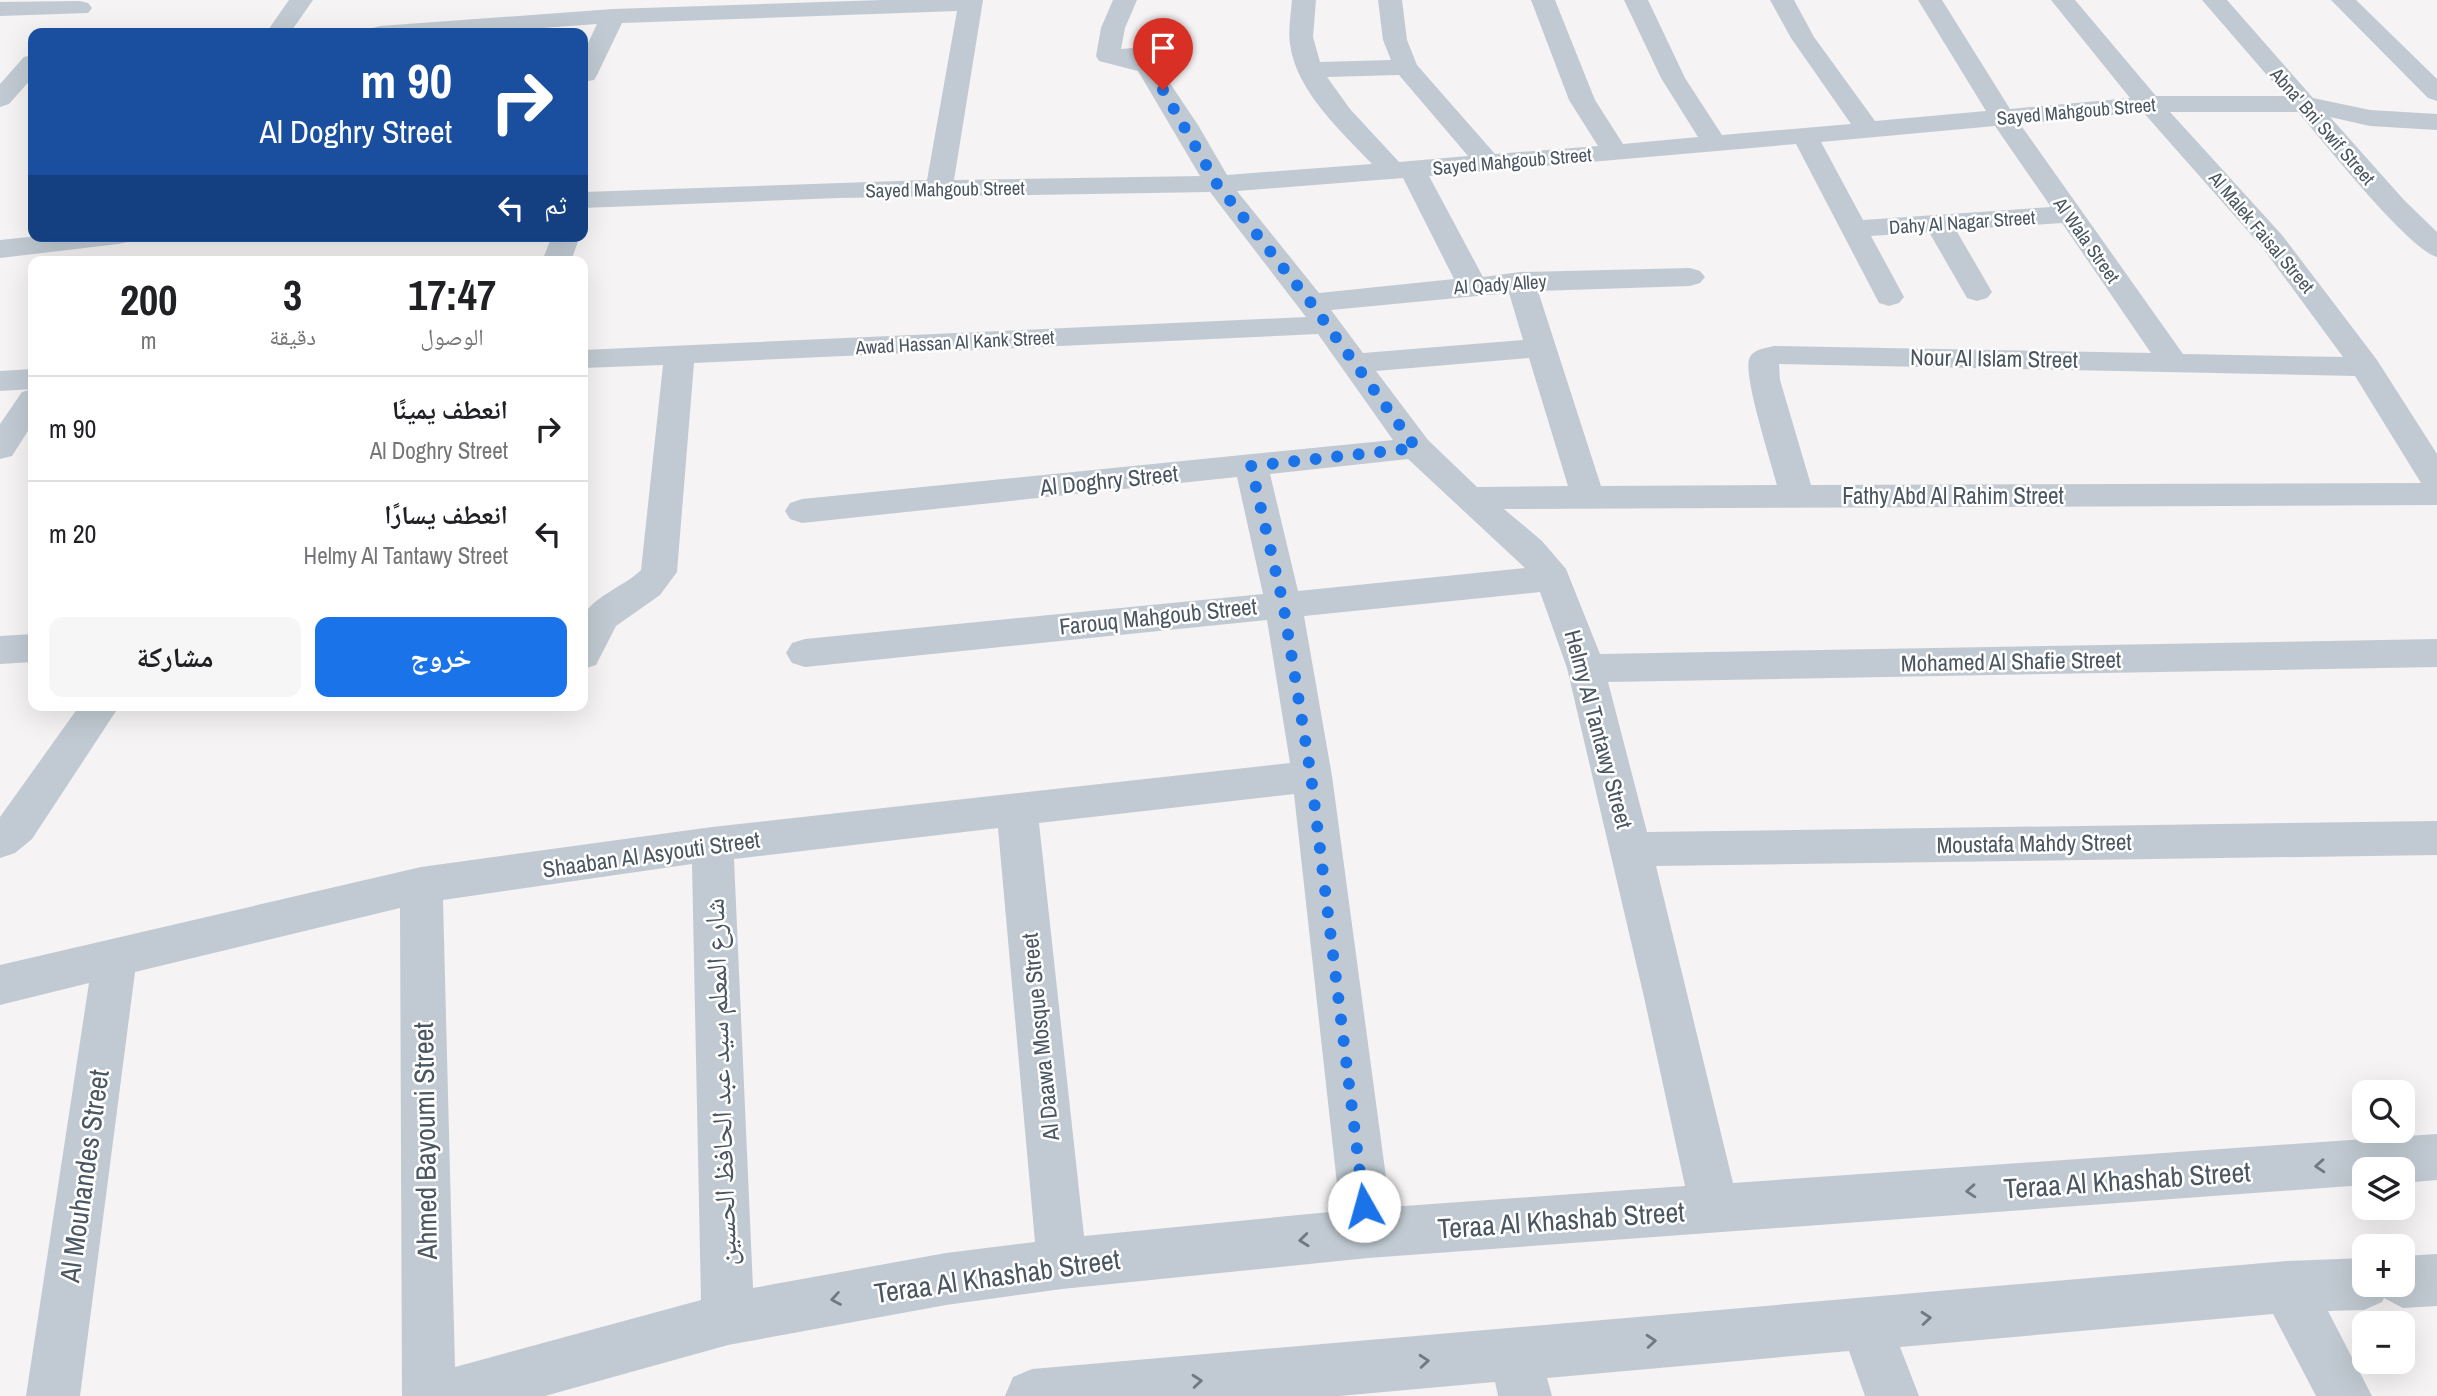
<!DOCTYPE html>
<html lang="ar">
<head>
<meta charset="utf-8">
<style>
	body { margin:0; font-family:"Archivo Narrow","Noto Naskh Arabic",sans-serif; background:#f6f6f6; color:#202124; direction:rtl; height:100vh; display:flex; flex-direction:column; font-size:26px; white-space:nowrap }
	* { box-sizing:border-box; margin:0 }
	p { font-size:23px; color:#757577 }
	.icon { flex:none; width:38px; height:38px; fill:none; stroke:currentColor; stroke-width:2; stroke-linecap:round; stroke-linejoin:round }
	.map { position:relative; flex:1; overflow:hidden; direction:ltr }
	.sheet { position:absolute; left:28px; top:256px; width:560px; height:455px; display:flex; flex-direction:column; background:#fff; border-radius:14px; box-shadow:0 7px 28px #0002; direction:rtl }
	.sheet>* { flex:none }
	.guide { position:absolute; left:28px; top:28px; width:560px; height:214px; border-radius:14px; box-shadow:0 7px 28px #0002; direction:rtl; background:#1a4fa0; color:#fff; overflow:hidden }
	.buttons { position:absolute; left:2352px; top:1080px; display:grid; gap:14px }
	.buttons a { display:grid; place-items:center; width:63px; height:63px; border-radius:14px; background:#fff; box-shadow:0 7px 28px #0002; font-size:35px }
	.pin { position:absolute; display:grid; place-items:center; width:60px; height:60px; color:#fff; margin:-72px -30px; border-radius:50% 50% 50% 0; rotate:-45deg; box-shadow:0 0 7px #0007 }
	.pin .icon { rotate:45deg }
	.me { position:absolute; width:77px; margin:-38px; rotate:353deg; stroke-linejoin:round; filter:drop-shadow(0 0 5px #0008) }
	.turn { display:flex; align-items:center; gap:24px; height:147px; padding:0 21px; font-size:32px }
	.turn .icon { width:91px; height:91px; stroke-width:2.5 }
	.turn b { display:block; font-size:49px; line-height:60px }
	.then { display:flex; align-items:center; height:66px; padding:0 21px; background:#0003; gap:14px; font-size:26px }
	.eta { display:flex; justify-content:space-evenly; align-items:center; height:119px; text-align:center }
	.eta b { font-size:42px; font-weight:700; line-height:49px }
	.action { display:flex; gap:14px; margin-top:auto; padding:14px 21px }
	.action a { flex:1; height:80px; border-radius:14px; background:#1a73e8; color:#fff; font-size:28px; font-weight:700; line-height:80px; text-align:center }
	.action a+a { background:#f6f6f6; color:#202124 }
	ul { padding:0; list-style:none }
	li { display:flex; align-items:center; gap:21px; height:105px; padding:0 21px; border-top:2px solid #e0e0e0 }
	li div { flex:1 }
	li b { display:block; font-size:26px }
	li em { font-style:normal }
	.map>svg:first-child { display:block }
</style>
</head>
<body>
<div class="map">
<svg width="2437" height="1396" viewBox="0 0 2437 1396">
	<rect width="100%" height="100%" fill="#f5f3f3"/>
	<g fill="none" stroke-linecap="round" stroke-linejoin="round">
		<!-- minor -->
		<g fill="#c1cad2" fill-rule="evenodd">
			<path d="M289,0H313L290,33H266Z"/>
			<path d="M882,0H983L954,180L1200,176L1138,71L1099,61L1096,56L1101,28L1113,0H1137L1125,28L1121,49L1180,44L1189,46L1192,51L1189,56L1155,61L1198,125L1227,175L1372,164C1341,131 1296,91 1290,44C1288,29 1291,14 1292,0H1316L1313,37L1320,62L1391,60L1383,40L1378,0H1402L1407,40L1417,65L1495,154L1598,146L1569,100L1531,0H1555L1595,100L1623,144L1698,137L1661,78L1624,0H1648L1685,78L1722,135L1851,124L1791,38L1770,0H1794L1814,37L1875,121L1986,111L1918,0H1942L2010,109L2130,98L2051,0H2075L2156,96H2285L2202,0H2227L2313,98L2370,110L2437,114V130L2370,126L2330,117L2404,200L2437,232V257C2408,249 2322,140 2298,112H2170L2282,235L2377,360L2437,454V505L1504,509L1542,541L1566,569L1600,654L2437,639V667L1608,682L1647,832L2437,821V855L1656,866L1733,1183L2437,1134V1180L2403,1183V1169H2364V1185L1368,1258L1062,1289L946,1305L728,1345L545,1396H402L400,908L135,972L80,1396H26L89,983L0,1005V965L421,867L712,827L1290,763L1267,620L805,667L792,663L786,653L792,643L805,639L1263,594L1237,477L802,523L790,519L785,511L790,503L802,499L1393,440L1318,334L694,363L677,572L660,595L616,626L596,665L583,669C583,653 579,634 583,619C587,599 627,585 641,570L663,365L583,368V350L1306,317L1210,192L838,198L583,208V192L927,180L957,11L622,23L597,75L594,80L583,82V54L597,24L474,33H368L372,28L380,26L613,9ZM1399,75L1468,156L1399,162L1350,109L1327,77ZM2143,112L2262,247L2343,357L2183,354L2020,124ZM1995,126L2051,207L1863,220L1821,142ZM1796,144L1879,303L1889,306L1899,303L1904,297L1871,236L1929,232L1967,298L1977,301L1987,298L1992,292L1956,230L2062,223L2151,353L1774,346C1766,348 1754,349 1750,357C1741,371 1772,464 1777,485L1601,486L1538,291L1690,286L1700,283L1705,277L1700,271L1690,268L1520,272L1483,277L1429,176ZM1403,178L1454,279L1319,293L1237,191ZM1509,293L1523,340L1363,353L1331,310ZM1529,358L1568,486L1477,487L1428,440L1376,371ZM1779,364L2355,376L2421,483L1811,485L1780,380ZM1408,459L1525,568L1298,591L1270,474ZM1540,592L1567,668L1644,997L1685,1186L1390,1207L1332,776L1304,616ZM1294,794L1340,1211L1084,1236L1039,823ZM998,828L1035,1242L946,1253L753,1288L734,859ZM692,864L701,1300L455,1367L443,900Z"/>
			<path d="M2331,0H2356L2437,79V101L2428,98Z"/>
			<path d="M80,1L88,3L92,8L88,13L0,16V2Z"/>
			<path d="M33,55V77L9,104L0,107V84L24,57Z"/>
			<path d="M38,236H132L128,242L118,244L0,258V240Z"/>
			<path d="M552,236H580L571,261H542Z"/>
			<path d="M33,369V389L0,391V371Z"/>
			<path d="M33,389V423L12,456L0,459V424L22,392Z"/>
			<path d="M33,634V662L0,664V636Z"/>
			<path d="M80,705H120L32,839L15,853L0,858V817Z"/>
			<path d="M2437,1254V1306L2403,1308L2384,1298L2382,1302L2364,1310L2328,1311L2372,1396H2316L2273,1314L1900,1347L1919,1396H1865L1849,1351L1547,1378L1552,1396H1498L1495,1382L1339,1396H1005L1013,1377L1032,1369L2287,1261L2364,1258V1284H2403V1256Z"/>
		</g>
	</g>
	<!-- one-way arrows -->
	<defs><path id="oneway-chevron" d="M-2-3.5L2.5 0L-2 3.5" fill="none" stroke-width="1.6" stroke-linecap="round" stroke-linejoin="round" transform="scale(1.75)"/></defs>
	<g stroke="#6e7983">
		<use href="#oneway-chevron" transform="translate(2320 1166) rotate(176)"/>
		<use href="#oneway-chevron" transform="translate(1971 1191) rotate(176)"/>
		<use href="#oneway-chevron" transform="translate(1304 1240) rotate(174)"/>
		<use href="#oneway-chevron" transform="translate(836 1299) rotate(170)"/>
		<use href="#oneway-chevron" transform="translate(1926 1318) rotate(-5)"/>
		<use href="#oneway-chevron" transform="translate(1651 1341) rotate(-5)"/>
		<use href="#oneway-chevron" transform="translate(1424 1361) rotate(-5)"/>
		<use href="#oneway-chevron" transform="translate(1197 1381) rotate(-5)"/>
	</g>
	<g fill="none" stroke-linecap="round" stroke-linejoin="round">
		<!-- route -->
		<path stroke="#1a73e8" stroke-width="12" stroke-dasharray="0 21.6" d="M1163,90L1217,184L1311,303L1416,448L1251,466L1283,603L1311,776L1364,1206"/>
	</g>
	<g text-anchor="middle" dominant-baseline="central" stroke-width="5" stroke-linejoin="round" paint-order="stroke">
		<!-- far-street labels -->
		<g font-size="19" fill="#4a5661" stroke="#fff">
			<text transform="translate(2076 111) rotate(-5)">Sayed Mahgoub Street</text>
			<text transform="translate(2323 126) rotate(49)">Abna' Bni Swif Street</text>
			<text transform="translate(1512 161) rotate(-5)">Sayed Mahgoub Street</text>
			<text transform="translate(945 189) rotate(-1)">Sayed Mahgoub Street</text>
			<text transform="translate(1962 222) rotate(-4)">Dahy Al Nagar Street</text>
			<text transform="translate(2262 232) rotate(50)">Al Malek Faisal Street</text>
			<text transform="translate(2087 240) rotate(55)">Al Wala Street</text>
			<text transform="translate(1500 284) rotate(-4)">Al Qady Alley</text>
			<text transform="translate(955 342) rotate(-3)">Awad Hassan Al Kank Street</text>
		</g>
		<!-- street labels -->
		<g font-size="23" fill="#4a5661" stroke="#fff">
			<text transform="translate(1994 358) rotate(1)">Nour Al Islam Street</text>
			<text transform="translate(1109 480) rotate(-6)">Al Doghry Street</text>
			<text x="1953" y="495">Fathy Abd Al Rahim Street</text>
			<text transform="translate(1158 616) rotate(-6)">Farouq Mahgoub Street</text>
			<text transform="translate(2011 661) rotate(-1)">Mohamed Al Shafie Street</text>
			<text transform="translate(1599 729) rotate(75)">Helmy Al Tantawy Street</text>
			<text transform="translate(2034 843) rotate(-1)">Moustafa Mahdy Street</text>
			<text transform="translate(651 854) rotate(-8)">Shaaban Al Asyouti Street</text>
			<text transform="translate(1040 1037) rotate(-96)">Al Daawa Mosque Street</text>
		</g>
		<!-- near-street labels -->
		<g font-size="28" fill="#4a5661" stroke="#fff">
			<text transform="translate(720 1082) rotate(-92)">شارع المعلم سيد عبد الحافظ الحسين</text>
			<text transform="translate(425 1141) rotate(-91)">Ahmed Bayoumi Street</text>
			<text transform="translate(84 1176) rotate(-82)">Al Mouhandes Street</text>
			<text transform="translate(2127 1180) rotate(-4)">Teraa Al Khashab Street</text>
			<text transform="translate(1561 1220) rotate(-4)">Teraa Al Khashab Street</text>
			<text transform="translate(997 1276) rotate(-8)">Teraa Al Khashab Street</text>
		</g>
	</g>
</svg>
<div class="buttons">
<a><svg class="icon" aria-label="search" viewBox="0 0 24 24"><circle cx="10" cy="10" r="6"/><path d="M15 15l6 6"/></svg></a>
<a><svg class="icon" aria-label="layers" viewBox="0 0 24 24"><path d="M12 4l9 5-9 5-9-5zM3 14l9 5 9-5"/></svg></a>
<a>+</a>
<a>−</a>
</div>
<div class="pin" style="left:1163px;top:90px;background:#d93025"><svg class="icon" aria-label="arrive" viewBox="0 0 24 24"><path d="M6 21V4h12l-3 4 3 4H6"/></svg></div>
<svg class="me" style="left:1364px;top:1206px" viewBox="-20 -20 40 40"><circle r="19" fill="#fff"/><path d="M0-13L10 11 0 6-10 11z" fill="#1a73e8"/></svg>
<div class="guide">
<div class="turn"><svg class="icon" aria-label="right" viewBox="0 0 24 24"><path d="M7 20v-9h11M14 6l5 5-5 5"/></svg><div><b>90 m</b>Al Doghry Street</div></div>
<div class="then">ثم<svg class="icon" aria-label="left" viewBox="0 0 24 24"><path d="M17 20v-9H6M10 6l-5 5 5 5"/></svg></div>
</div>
<section class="sheet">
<div class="eta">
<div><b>17:47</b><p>الوصول</p></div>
<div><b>3</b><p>دقيقة</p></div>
<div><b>200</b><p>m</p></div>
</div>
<ul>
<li><svg class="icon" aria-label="right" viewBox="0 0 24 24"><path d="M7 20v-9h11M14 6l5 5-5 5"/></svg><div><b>انعطف يمينًا</b><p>Al Doghry Street</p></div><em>90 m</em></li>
<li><svg class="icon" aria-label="left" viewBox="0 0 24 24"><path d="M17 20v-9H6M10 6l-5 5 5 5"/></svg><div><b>انعطف يسارًا</b><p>Helmy Al Tantawy Street</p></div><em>20 m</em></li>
</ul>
<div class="action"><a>خروج</a><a>مشاركة</a></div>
</section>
</div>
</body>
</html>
